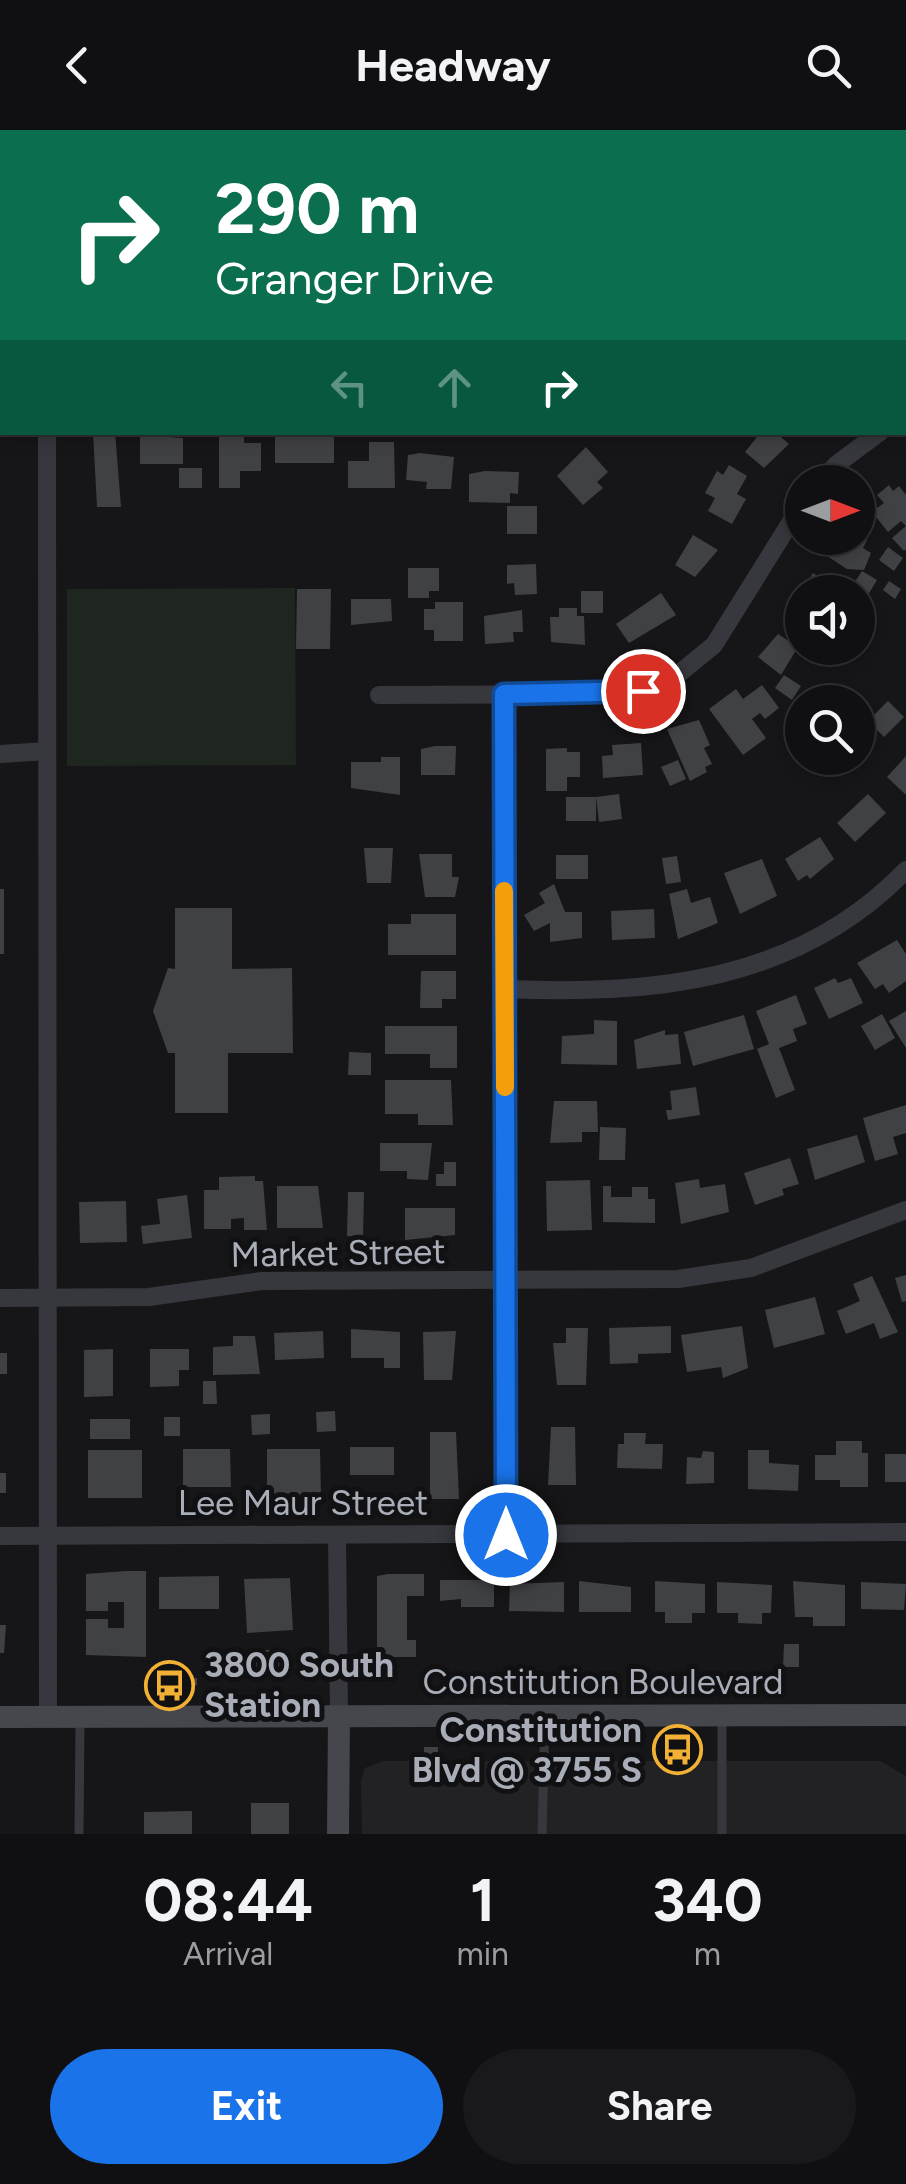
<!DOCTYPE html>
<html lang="en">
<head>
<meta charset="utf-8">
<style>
	body { margin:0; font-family:Figtree,sans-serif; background:#19191b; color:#f1f3f6; height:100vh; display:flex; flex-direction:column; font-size:38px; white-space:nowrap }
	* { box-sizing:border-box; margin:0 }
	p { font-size:32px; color:#9c9d9f }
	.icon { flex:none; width:55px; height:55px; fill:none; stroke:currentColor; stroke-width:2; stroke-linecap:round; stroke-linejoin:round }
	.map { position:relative; height:1704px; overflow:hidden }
	.drawer { display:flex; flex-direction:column; background:#101012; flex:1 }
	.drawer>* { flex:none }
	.guide { position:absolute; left:0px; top:0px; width:908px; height:305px; box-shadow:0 5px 15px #0003,0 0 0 2px #303032; background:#0b6e4f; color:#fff; overflow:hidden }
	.needle { width:65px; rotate:90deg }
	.fabs { position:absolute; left:785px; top:335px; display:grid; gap:20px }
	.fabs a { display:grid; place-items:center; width:90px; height:90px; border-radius:50%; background:#101012; box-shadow:0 5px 15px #0003,0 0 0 2px #303032; font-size:50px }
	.pin { position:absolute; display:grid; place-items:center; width:85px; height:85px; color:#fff; margin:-42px; border:5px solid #fff; border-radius:50%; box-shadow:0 2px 10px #0007 }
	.me { position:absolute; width:110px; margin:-55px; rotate:0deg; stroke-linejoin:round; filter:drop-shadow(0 0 8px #0008) }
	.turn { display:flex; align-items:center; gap:35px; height:210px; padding:0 50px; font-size:45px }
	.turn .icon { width:130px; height:130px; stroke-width:2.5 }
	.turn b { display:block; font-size:70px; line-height:85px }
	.lanes { display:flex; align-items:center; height:95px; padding:0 50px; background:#0003; justify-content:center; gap:50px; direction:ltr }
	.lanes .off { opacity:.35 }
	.eta { display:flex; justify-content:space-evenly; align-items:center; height:170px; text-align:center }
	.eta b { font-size:60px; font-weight:700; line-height:70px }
	.button { display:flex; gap:20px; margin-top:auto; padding:20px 50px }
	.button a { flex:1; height:115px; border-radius:60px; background:#1a73e8; color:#fff; font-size:40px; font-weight:700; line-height:115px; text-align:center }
	.button a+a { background:#19191b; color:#f1f3f6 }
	header { display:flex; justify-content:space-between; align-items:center; height:130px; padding:0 50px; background:#101012; font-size:45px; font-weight:700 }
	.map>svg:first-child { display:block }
</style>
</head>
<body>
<header><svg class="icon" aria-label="back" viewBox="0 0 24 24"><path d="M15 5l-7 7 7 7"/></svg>Headway<svg class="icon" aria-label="search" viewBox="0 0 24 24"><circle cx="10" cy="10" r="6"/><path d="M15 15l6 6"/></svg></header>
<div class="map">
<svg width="906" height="1704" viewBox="0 0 906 1704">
	<rect width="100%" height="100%" fill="#161618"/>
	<!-- built -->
	<path fill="#222225" d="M383,1631H880L906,1646V1704H362L361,1650L365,1638Z"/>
	<!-- park -->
	<path fill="#1e261f" d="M295,458L296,635L67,636V459Z"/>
	<!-- building -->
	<g fill="#404145">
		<path d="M93,302H115L121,377H97Z"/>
		<path d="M761,302H775L789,314L764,338L745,322Z"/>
		<path d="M219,304H244V313H261V341H240V358H219Z"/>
		<path d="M140,305L183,308V334H140Z"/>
		<rect x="275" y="307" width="59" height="26"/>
		<path d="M369,312H394L395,358H348V331H369Z"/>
		<path d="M586,317L608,342L597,352L603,358L583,375L557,346Z"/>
		<path d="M420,323L454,327L451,359H426L427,352L406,350L408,325Z"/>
		<path d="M729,335L747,346L737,364L746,369L732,394L708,381L715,368L705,363L717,341L723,345Z"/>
		<rect x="179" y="338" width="23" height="20"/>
		<path d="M485,341L519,342L518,364L510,363V373L469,372V344Z"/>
		<path d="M889,355L893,361L899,356L906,365V419L904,421L892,408L906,396L901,391L888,402L872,382L884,373L877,365Z"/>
		<rect x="507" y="376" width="30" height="28"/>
		<path d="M858,404L867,410L863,418L871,423L864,440L847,439L827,426L834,408Z"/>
		<path d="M693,405L718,420L695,447L675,435Z"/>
		<path d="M888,417L903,428L894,441L879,430Z"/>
		<path d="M536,434L537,464L515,465L514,453L507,454V435Z"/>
		<path d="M408,438H439V461H429V468H408Z"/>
		<path d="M862,441L877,450L868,465L853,455Z"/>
		<path d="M813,443L843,462H802V484L794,479L797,468Z"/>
		<path d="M889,451L901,459L895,469L883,460Z"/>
		<path d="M297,459H331L330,519H296Z"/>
		<rect x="581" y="461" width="22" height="22"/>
		<path d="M661,463L676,485L629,513L616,494Z"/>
		<path d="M351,469H391L392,491L351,495Z"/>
		<path d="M435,472H463V511H434V500H424V479H435Z"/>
		<path d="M559,478H577V486H584L585,515L551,512L550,487H559Z"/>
		<path d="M522,480L523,502H513L514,512L485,514L484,486Z"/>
		<path d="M778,504L798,517L781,545L758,527Z"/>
		<path d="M784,545L801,556L792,570L775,558Z"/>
		<path d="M762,555L779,578L765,589L760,583L752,589L766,608L743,625L709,579L736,559L743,569Z"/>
		<path d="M888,571L904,587L884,607L868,591Z"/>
		<path d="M699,590L710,615L704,618L712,634L705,637L707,642L690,651L667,599Z"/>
		<path d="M641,613L643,645L603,648L602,626L613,625L612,615Z"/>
		<path d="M435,616H456L455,645H421V619Z"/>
		<path d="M567,618V622H580V647H567V661H546V619Z"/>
		<path d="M906,626V665L887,647Z"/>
		<path d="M381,627H400V665L351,658V632H381Z"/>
		<path d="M678,630L686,649L670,656L661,637Z"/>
		<path d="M619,664L622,689L599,692L596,667Z"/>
		<path d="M868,664L886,683L855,712L837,693Z"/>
		<rect x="566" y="667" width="30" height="24"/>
		<path d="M820,707L834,729L810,749L807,745L798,751L785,729Z"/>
		<path d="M364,718H393L391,753H367Z"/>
		<path d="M419,724H452V747H459L455,767H425Z"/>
		<rect x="556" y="725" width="32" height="24"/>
		<path d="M677,726L681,752L666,754L662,728Z"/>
		<path d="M762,729L777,766L740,784L724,743Z"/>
		<path d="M554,754L565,782H582V808L550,812V793L534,801L524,785L545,773L539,763Z"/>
		<rect x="0" y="759" width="4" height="65"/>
		<path d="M687,759L691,773L710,767L718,793L678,809L669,764Z"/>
		<path d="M175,778H232V839L292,838L293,923H228V983H175V923H168L153,881L168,838L175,839Z"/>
		<path d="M654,779L655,808L612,810L611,781Z"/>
		<path d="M411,784H456V825H388V794H411Z"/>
		<path d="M897,810L906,824V851L889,863L883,854L875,859L857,833Z"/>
		<path d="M421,841H456V869H442V878H420Z"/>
		<path d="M835,848L838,853L851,848L863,873L829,889L814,858Z"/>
		<path d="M796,865L807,894L793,899L797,911L779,918L795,960L776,968L757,919L769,914L756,881Z"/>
		<path d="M906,881V918L889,891Z"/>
		<path d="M882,884L895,908L875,920L861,896Z"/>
		<path d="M744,885L754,919L693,936L684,902Z"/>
		<path d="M594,890L617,891V935L561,934L562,906L594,904Z"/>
		<path d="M385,896H457V938H430V924H385Z"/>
		<path d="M665,900V905L678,904L681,934L637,939L634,910Z"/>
		<path d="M349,922L371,923V945H348Z"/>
		<path d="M385,950H451L453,995H418V984H385Z"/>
		<path d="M696,957L700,985L668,990L666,980H672L670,961Z"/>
		<path d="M554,971H597L598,1002H582V1012L550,1013Z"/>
		<path d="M906,975V1003L893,1007L898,1024L875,1031L863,988Z"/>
		<path d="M600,997L626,998L625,1030H599Z"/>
		<path d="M857,1005L865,1032L815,1050L807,1019Z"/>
		<path d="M380,1013H432L428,1050L407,1049V1041H380Z"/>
		<path d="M790,1028L799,1054L782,1059L784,1065L755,1075L744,1043Z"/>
		<path d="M444,1032H456V1056H436V1044H444Z"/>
		<path d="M255,1046V1051H263L267,1100H244V1088L231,1089V1099H204V1060H219V1047Z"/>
		<path d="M699,1049L700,1058L725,1054L729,1082L681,1094L675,1053Z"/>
		<path d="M590,1050L592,1100L547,1101L546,1051Z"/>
		<path d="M277,1056H318L323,1098H277Z"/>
		<path d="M603,1056H611V1067H632V1057H648V1069H655V1093L603,1092Z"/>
		<path d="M348,1062H364L363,1107L347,1106Z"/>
		<path d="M187,1065L192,1108L143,1114L141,1096L160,1094L157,1069Z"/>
		<path d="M126,1071L127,1112L80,1113L79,1072Z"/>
		<path d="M405,1078H455V1105L405,1110Z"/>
		<path d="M906,1145V1171L902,1172L895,1148Z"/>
		<path d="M872,1146L898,1202L880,1209L874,1193L846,1204L837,1181L860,1171L853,1154Z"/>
		<path d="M815,1167L825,1204L774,1218L765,1180Z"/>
		<path d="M671,1196V1223L638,1224V1233L610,1234L609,1198Z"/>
		<path d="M742,1196L748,1238L723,1248L721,1237L687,1242L681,1205Z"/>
		<path d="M566,1198H588L586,1255H557L553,1213H566Z"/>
		<path d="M351,1199L400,1202V1238H384V1228H351Z"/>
		<path d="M323,1201L324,1228L275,1230L274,1203Z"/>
		<path d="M456,1201L452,1250H424L423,1202Z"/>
		<path d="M233,1206H255L260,1244L213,1245V1217L233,1216Z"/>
		<path d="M113,1219V1266L84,1267V1220Z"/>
		<path d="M150,1219H189V1240H179V1256L150,1257Z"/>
		<rect x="0" y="1223" width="7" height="21"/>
		<path d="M203,1251H216L217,1274H203Z"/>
		<path d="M335,1281L336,1301L317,1302L316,1282Z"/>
		<path d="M270,1284V1304L252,1305L251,1285Z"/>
		<rect x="164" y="1287" width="16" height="19"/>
		<rect x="90" y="1289" width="40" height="20"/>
		<path d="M551,1297H575L576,1355H548Z"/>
		<path d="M430,1302H456L459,1369H430Z"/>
		<path d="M624,1303H646L645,1314H663L662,1339L617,1338L618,1314H624Z"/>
		<path d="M836,1311H862V1323H868V1357H840V1350H815V1325H836Z"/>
		<rect x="350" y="1317" width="44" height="28"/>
		<path d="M183,1319H230L231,1357H183Z"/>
		<path d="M267,1319H320L321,1367L267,1368Z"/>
		<rect x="88" y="1320" width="54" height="48"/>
		<path d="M748,1320H769V1333L799,1335L798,1361L748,1359Z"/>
		<path d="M703,1321L714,1322V1353L686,1354L687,1327L701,1328Z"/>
		<rect x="885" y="1324" width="21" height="28"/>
		<rect x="0" y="1343" width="6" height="20"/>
		<path d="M126,1441H146V1527L86,1525V1489H108V1498H124V1472H108V1481H86V1444Z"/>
		<path d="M388,1444H424V1466H407V1510H416V1527H377V1446Z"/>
		<path d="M219,1446V1479H159V1447Z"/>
		<path d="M290,1448L293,1500L247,1503L244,1449Z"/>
		<path d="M440,1450H494V1477H461V1469L440,1471Z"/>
		<path d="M579,1451L631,1457V1482H579Z"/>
		<path d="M655,1451L705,1454V1483H692V1493H665V1482H655Z"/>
		<path d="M793,1451L845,1455V1496H813V1487H795Z"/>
		<path d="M564,1452V1482L509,1481L510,1454Z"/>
		<path d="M717,1452L772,1455L771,1483H762V1494L738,1493V1483H717Z"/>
		<path d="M861,1452L906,1454L904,1480L861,1479Z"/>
		<path d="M0,1495H6L4,1523H0Z"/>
		<path d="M784,1514H799V1537H783Z"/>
		<path d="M248,1520H284V1541L252,1545Z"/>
		<rect x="183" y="1548" width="14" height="7"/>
		<rect x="424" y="1617" width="14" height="7"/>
		<rect x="251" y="1673" width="38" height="31"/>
		<path d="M192,1681V1704H144V1682Z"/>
	</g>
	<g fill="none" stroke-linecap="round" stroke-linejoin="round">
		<!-- lane -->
		<g stroke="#37383d" stroke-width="9">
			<path d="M722,1588V1704"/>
			<path d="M79,1704L80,1590"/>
			<path d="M542,1704L545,1588"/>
		</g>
		<!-- street -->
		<g stroke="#37383d" stroke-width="18">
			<path d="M47,0V2"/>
			<path d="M339,0V2"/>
			<path d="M656,2V0"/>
			<path d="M905,287L906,286"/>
			<path d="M47,302L48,1587"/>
			<path d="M820,352L837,334L880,302"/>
			<path d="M504,564L506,1405"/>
			<path d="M379,565L615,564L670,551L714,515L802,374"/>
			<path d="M0,624L47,621"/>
			<path d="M505,859C651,865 797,853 906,740"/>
			<path d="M0,1168L149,1167L262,1151L678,1149L751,1138L906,1080"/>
			<path d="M337,1405L339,1587"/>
			<path d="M0,1406L906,1402"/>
		</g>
		<!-- secondary -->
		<g stroke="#45474d" stroke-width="22">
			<path d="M0,1587L906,1585"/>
			<path d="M338,1704L339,1587"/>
		</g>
	</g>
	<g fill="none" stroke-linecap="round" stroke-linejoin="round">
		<defs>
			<path id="route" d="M506,1405L504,564L643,561"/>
		</defs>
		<!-- route casing -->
		<use href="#route" stroke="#114b97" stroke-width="25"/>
		<!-- route -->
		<use href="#route" stroke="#1a73e8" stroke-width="18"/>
		<!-- slow -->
		<path stroke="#f59e0b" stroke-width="18" d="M504,761L505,957"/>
	</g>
	<!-- icons -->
	<defs>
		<symbol id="bus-ring" viewBox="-11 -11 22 22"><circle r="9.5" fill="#111113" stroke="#f2b134" stroke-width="1.5"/><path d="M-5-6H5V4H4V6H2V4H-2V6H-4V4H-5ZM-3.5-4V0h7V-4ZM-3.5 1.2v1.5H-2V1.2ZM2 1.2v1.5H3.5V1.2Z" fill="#f2b134"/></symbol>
	</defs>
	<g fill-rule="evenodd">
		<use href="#bus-ring" x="142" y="1528" width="55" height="55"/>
		<use href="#bus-ring" x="650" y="1592" width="55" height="55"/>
	</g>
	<g text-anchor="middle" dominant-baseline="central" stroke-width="10" stroke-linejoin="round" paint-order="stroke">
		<!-- street labels -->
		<g font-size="35" fill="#a8adb8" stroke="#111113">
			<text transform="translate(338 1123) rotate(-1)">Market Street</text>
			<text x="303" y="1373">Lee Maur Street</text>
			<text x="603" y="1552">Constitution Boulevard</text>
		</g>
		<!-- poi labels -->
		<g font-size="35" font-weight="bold" fill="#a8adb8" stroke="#111113" text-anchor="start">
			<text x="204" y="1535">3800 South<tspan x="204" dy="40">Station</tspan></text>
			<text x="642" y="1600" text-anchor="end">Constitution<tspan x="642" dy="40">Blvd @ 3755 S</tspan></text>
		</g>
	</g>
</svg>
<div class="fabs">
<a><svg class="needle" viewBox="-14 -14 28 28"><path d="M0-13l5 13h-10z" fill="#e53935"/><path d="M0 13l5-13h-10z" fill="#9c9d9f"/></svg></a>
<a><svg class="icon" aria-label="sound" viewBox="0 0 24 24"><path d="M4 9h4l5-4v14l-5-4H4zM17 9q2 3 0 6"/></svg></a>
<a><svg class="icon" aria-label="search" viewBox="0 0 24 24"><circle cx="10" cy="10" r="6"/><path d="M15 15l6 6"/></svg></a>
</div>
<div class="pin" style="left:643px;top:561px;background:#d93025"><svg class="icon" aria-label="arrive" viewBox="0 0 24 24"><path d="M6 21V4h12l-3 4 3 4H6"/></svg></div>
<svg class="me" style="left:506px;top:1405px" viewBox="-20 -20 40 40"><circle r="17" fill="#1a73e8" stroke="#fff" stroke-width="3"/><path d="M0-11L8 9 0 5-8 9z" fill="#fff"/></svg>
<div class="guide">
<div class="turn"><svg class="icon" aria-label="right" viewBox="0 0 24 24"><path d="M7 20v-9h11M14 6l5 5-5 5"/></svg><div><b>290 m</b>Granger Drive</div></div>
<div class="lanes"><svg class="icon off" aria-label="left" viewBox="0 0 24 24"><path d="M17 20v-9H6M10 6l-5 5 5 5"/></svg><svg class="icon off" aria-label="ahead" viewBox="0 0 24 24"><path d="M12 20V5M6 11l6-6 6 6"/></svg><svg class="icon" aria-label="right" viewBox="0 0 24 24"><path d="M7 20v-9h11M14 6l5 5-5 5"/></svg></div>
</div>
</div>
<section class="drawer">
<div class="eta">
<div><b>08:44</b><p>Arrival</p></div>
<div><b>1</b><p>min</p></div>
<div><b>340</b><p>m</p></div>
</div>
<div class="button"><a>Exit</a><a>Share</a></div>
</section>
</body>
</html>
